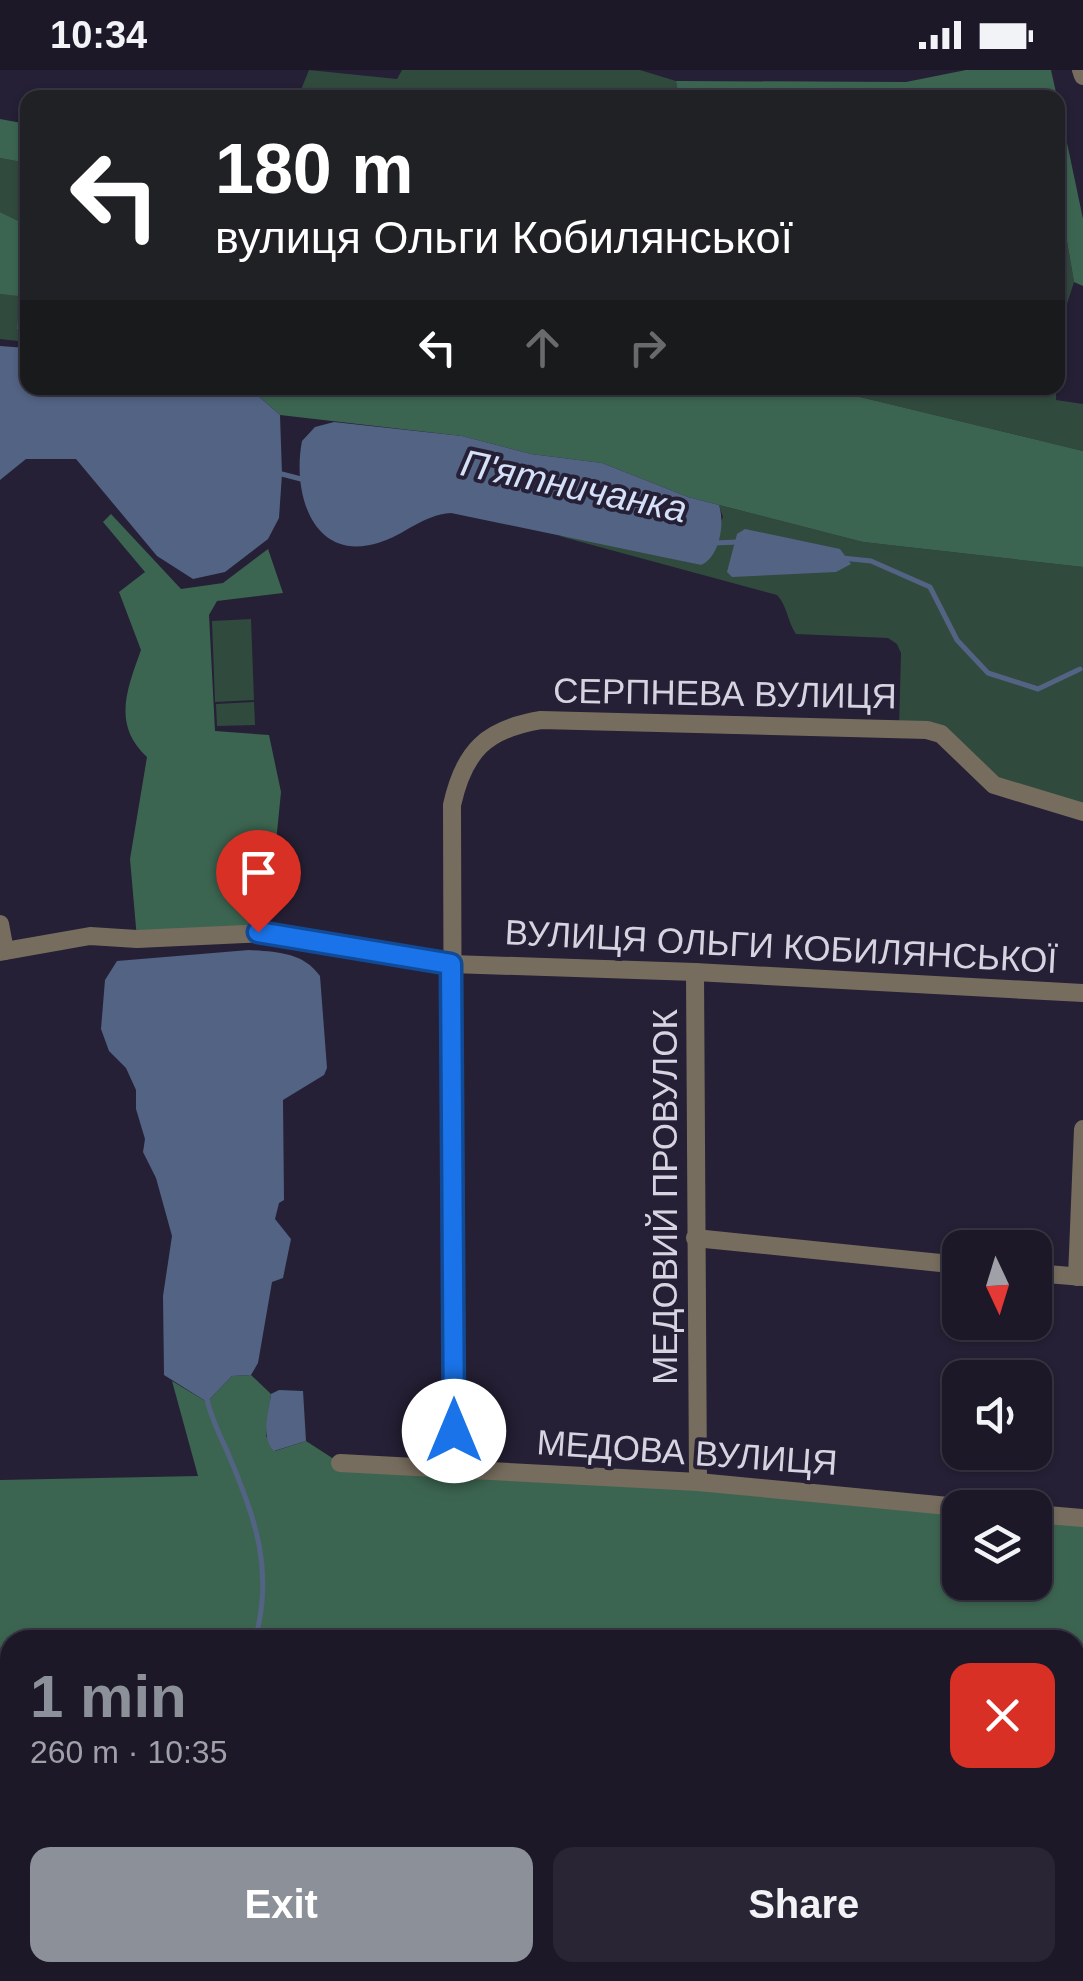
<!DOCTYPE html>
<html lang="en">
<head>
<meta charset="utf-8">
<style>
	body { margin:0; font-family:Arial,sans-serif; background:#292534; color:#f1f3f6; height:100vh; display:flex; flex-direction:column; font-size:38px; white-space:nowrap }
	* { box-sizing:border-box; margin:0 }
	p { font-size:32px; color:#a0a0a8 }
	.icon { flex:none; width:55px; height:55px; fill:none; stroke:currentColor; stroke-width:2; stroke-linecap:round; stroke-linejoin:round }
	.map { position:relative; flex:1; overflow:hidden }
	.side { position:absolute; left:0px; top:1560px; width:1085px; height:352px; display:flex; flex-direction:column; background:#1c1828; border-radius:30px 30px 0 0; box-shadow:0 2px 8px #0004,0 0 0 2px #3a3745 }
	.side>* { flex:none }
	.top-card { position:absolute; left:20px; top:20px; width:1045px; height:305px; border-radius:20px; box-shadow:0 2px 8px #0004,0 0 0 2px #3a3745; background:#202124; color:#fff; overflow:hidden }
	.needle { width:65px; rotate:176deg }
	.buttons { position:absolute; left:942px; top:1160px; display:grid; gap:20px }
	.buttons a { display:grid; place-items:center; width:110px; height:110px; border-radius:20px; background:#1c1828; box-shadow:0 2px 8px #0004,0 0 0 2px #3a3745; font-size:50px }
	.pin { position:absolute; display:grid; place-items:center; width:85px; height:85px; color:#fff; margin:-102px -42px; border-radius:50% 50% 50% 0; rotate:-45deg; box-shadow:0 0 10px #0007 }
	.pin .icon { rotate:45deg }
	.me { position:absolute; width:110px; margin:-55px; rotate:0deg; stroke-linejoin:round; filter:drop-shadow(0 0 8px #0008) }
	.turn { display:flex; align-items:center; gap:35px; height:210px; padding:0 30px; font-size:45px }
	.turn .icon { width:130px; height:130px; stroke-width:2.5 }
	.turn b { display:block; font-size:70px; line-height:85px }
	.lanes { display:flex; align-items:center; height:95px; padding:0 30px; background:#0003; justify-content:center; gap:50px; direction:ltr }
	.lanes .off { opacity:.35 }
	.round { display:grid; place-items:center; flex:none; width:105px; height:105px; border-radius:20px; background:#292534 }
	.head { display:flex; align-items:center; justify-content:space-between; height:170px; padding:0 30px }
	h1 { font-size:60px; font-weight:800; line-height:75px; color:#8c9099 }
	.cta { display:flex; gap:20px; margin-top:auto; padding:20px 30px }
	.cta a { flex:1; height:115px; border-radius:20px; background:#8c9099; color:#fff; font-size:40px; font-weight:800; line-height:115px; text-align:center }
	.cta a+a { background:#292534; color:#f1f3f6 }
	.status { display:flex; justify-content:space-between; align-items:center; height:70px; padding:0 50px; background:#1c1828; direction:ltr }
	.status svg { height:28px; fill:currentColor }
	.map>svg:first-child { display:block }
</style>
</head>
<body>
<div class="status"><b>10:34</b><svg viewBox="0 0 49 12"><path d="M0 12V9h3v3zM5 12V6h3v6zM10 12V3h3v9zM15 12V0h3v12zM26 1h20v11H26zM47 4h2v5h-2z"/></svg></div>
<div class="map">
<svg width="1083" height="1911" viewBox="0 0 1083 1911">
	<rect width="100%" height="100%" fill="#252035"/>
	<!-- green -->
	<g fill="#314a3e">
		<path d="M309,0L397,9L402,0H640L676,11L679,27H298Z"/>
		<path d="M0,88L27,93V155L0,142Z"/>
		<path d="M1058,119L1074,212L1058,262Z"/>
		<path d="M0,224L19,225L17,259L27,272L0,269Z"/>
		<path d="M823,318H1056V330L1083,334V381Z"/>
		<path d="M719,435L863,472L1083,497V742L994,715L941,664L899,660L901,583L897,574L888,568L796,564C787,551 788,537 777,525L559,466L579,467L701,495L723,447Z"/>
		<path d="M251,549L254,630L215,632L212,551Z"/>
		<path d="M254,632L255,655L217,656L216,634Z"/>
	</g>
	<!-- forest -->
	<g fill="#3c6551" fill-rule="evenodd">
		<path d="M966,0H1051L1057,27L679,28L676,11L906,12Z"/>
		<path d="M1058,30L1083,149V216L1074,212L1058,119Z"/>
		<path d="M0,49L27,54V93L0,88Z"/>
		<path d="M0,142L27,155V271L17,259L19,226L0,224Z"/>
		<path d="M249,318H823L1083,381V497L863,472L688,427L602,393L531,384L462,366L280,345Z"/>
		<path d="M111,444L181,519L223,513L268,479L283,523L217,531L209,545L215,661L269,665L281,722L267,863L137,869L130,789L147,687C112,655 127,619 141,580L119,522L145,502L103,452Z"/>
		<path d="M251,1305L271,1324L266,1366L275,1381L306,1371L340,1393L960,1438V1512H1035V1444L1083,1448V1911H0V1410L198,1406L172,1311L207,1332L232,1306ZM10,1570H1075V1902H10Z"/>
	</g>
	<!-- water -->
	<g fill="#536384">
		<path d="M0,276L27,278L28,318H249L280,345L282,404L279,448L268,469L225,502L193,509L157,486L76,389H26L0,410Z"/>
		<path d="M334,352L462,366L531,384L602,393L688,427L719,435C725,453 720,487 701,495L451,443C422,445 405,465 378,473C312,493 292,422 302,371L315,357Z"/>
		<path d="M745,459L840,479L851,494L836,502L732,507L727,502L737,464Z"/>
		<path d="M249,880C276,882 303,882 320,906L327,998L324,1005L283,1030L284,1130L279,1133L275,1149L291,1169L283,1208L272,1212L258,1293L251,1305L232,1306L207,1332L164,1305L163,1226L172,1166L156,1108L143,1082L145,1069L136,1039V1020L126,998L109,981L101,959L105,910L117,891Z"/>
		<path d="M279,1320L303,1321L306,1371L274,1381C260,1367 269,1342 271,1324Z"/>
	</g>
	<g fill="none" stroke-linecap="round" stroke-linejoin="round">
		<!-- stream -->
		<g stroke="#536384" stroke-width="5">
			<path d="M278,403L301,409"/>
			<path d="M714,473L738,472"/>
			<path d="M842,488L871,491L930,517L957,570L988,603L1038,619L1080,599"/>
			<path d="M207,1329C211,1349 222,1369 230,1388C256,1451 274,1501 255,1570"/>
			<path d="M35,1911L39,1902"/>
		</g>
		<!-- minor -->
		<g stroke="#776d5e" stroke-width="18">
			<path d="M1081,0L1083,6"/>
			<path d="M0,854L5,881"/>
			<path d="M0,882L90,866L137,869L267,863L451,894L695,902L1083,923"/>
			<path d="M695,902L698,1412"/>
			<path d="M695,1168L960,1195"/>
			<path d="M1035,1203L1083,1207"/>
			<path d="M1077,1207L1083,1059"/>
			<path d="M340,1393L698,1412L969,1438"/>
			<path d="M454,1400L452,735C464,681 486,659 541,650L927,660L941,664L994,715L1083,742"/>
			<path d="M1035,1444L1083,1448"/>
		</g>
	</g>
	<g fill="none" stroke-linecap="round" stroke-linejoin="round">
		<defs>
			<path id="route" d="M258,862L451,894L454,1361"/>
		</defs>
		<!-- route casing -->
		<use href="#route" stroke="#114b97" stroke-width="25"/>
		<!-- route -->
		<use href="#route" stroke="#1a73e8" stroke-width="18"/>
	</g>
	<g text-anchor="middle" dominant-baseline="central" stroke-width="8" stroke-linejoin="round" paint-order="stroke">
		<!-- street labels -->
		<g font-size="35" fill="#d7d4e2" stroke="#252035">
			<text transform="translate(725 623) rotate(1)">СЕРПНЕВА ВУЛИЦЯ</text>
			<text transform="translate(781 876) rotate(3)">ВУЛИЦЯ ОЛЬГИ КОБИЛЯНСЬКОЇ</text>
			<text transform="translate(664 1127) rotate(-90)">МЕДОВИЙ ПРОВУЛОК</text>
			<text transform="translate(687 1382) rotate(4)">МЕДОВА ВУЛИЦЯ</text>
		</g>
		<!-- water labels -->
		<g font-size="38" font-style="italic" fill="#d5e1f8" stroke="#252035">
			<text transform="translate(574 416) rotate(12)">П'ятничанка</text>
		</g>
	</g>
</svg>
<div class="buttons">
<a><svg class="needle" viewBox="-14 -14 28 28"><path d="M0-13l5 13h-10z" fill="#e53935"/><path d="M0 13l5-13h-10z" fill="#a0a0a8"/></svg></a>
<a><svg class="icon" aria-label="sound" viewBox="0 0 24 24"><path d="M4 9h4l5-4v14l-5-4H4zM17 9q2 3 0 6"/></svg></a>
<a><svg class="icon" aria-label="layers" viewBox="0 0 24 24"><path d="M12 4l9 5-9 5-9-5zM3 14l9 5 9-5"/></svg></a>
</div>
<div class="pin" style="left:258px;top:862px;background:#d93025"><svg class="icon" aria-label="arrive" viewBox="0 0 24 24"><path d="M6 21V4h12l-3 4 3 4H6"/></svg></div>
<svg class="me" style="left:454px;top:1361px" viewBox="-20 -20 40 40"><circle r="19" fill="#fff"/><path d="M0-13L10 11 0 6-10 11z" fill="#1a73e8"/></svg>
<div class="top-card">
<div class="turn"><svg class="icon" aria-label="left" viewBox="0 0 24 24"><path d="M17 20v-9H6M10 6l-5 5 5 5"/></svg><div><b>180 m</b>вулиця Ольги Кобилянської</div></div>
<div class="lanes"><svg class="icon" aria-label="left" viewBox="0 0 24 24"><path d="M17 20v-9H6M10 6l-5 5 5 5"/></svg><svg class="icon off" aria-label="ahead" viewBox="0 0 24 24"><path d="M12 20V5M6 11l6-6 6 6"/></svg><svg class="icon off" aria-label="right" viewBox="0 0 24 24"><path d="M7 20v-9h11M14 6l5 5-5 5"/></svg></div>
</div>
<section class="side">
<div class="head"><div><h1>1 min</h1><p>260 m · 10:35</p></div><a class="round" style="background:#d93025;color:#fff"><svg class="icon" aria-label="close" viewBox="0 0 24 24"><path d="M6 6l12 12M18 6L6 18"/></svg></a></div>
<div class="cta"><a>Exit</a><a>Share</a></div>
</section>
</div>
</body>
</html>
